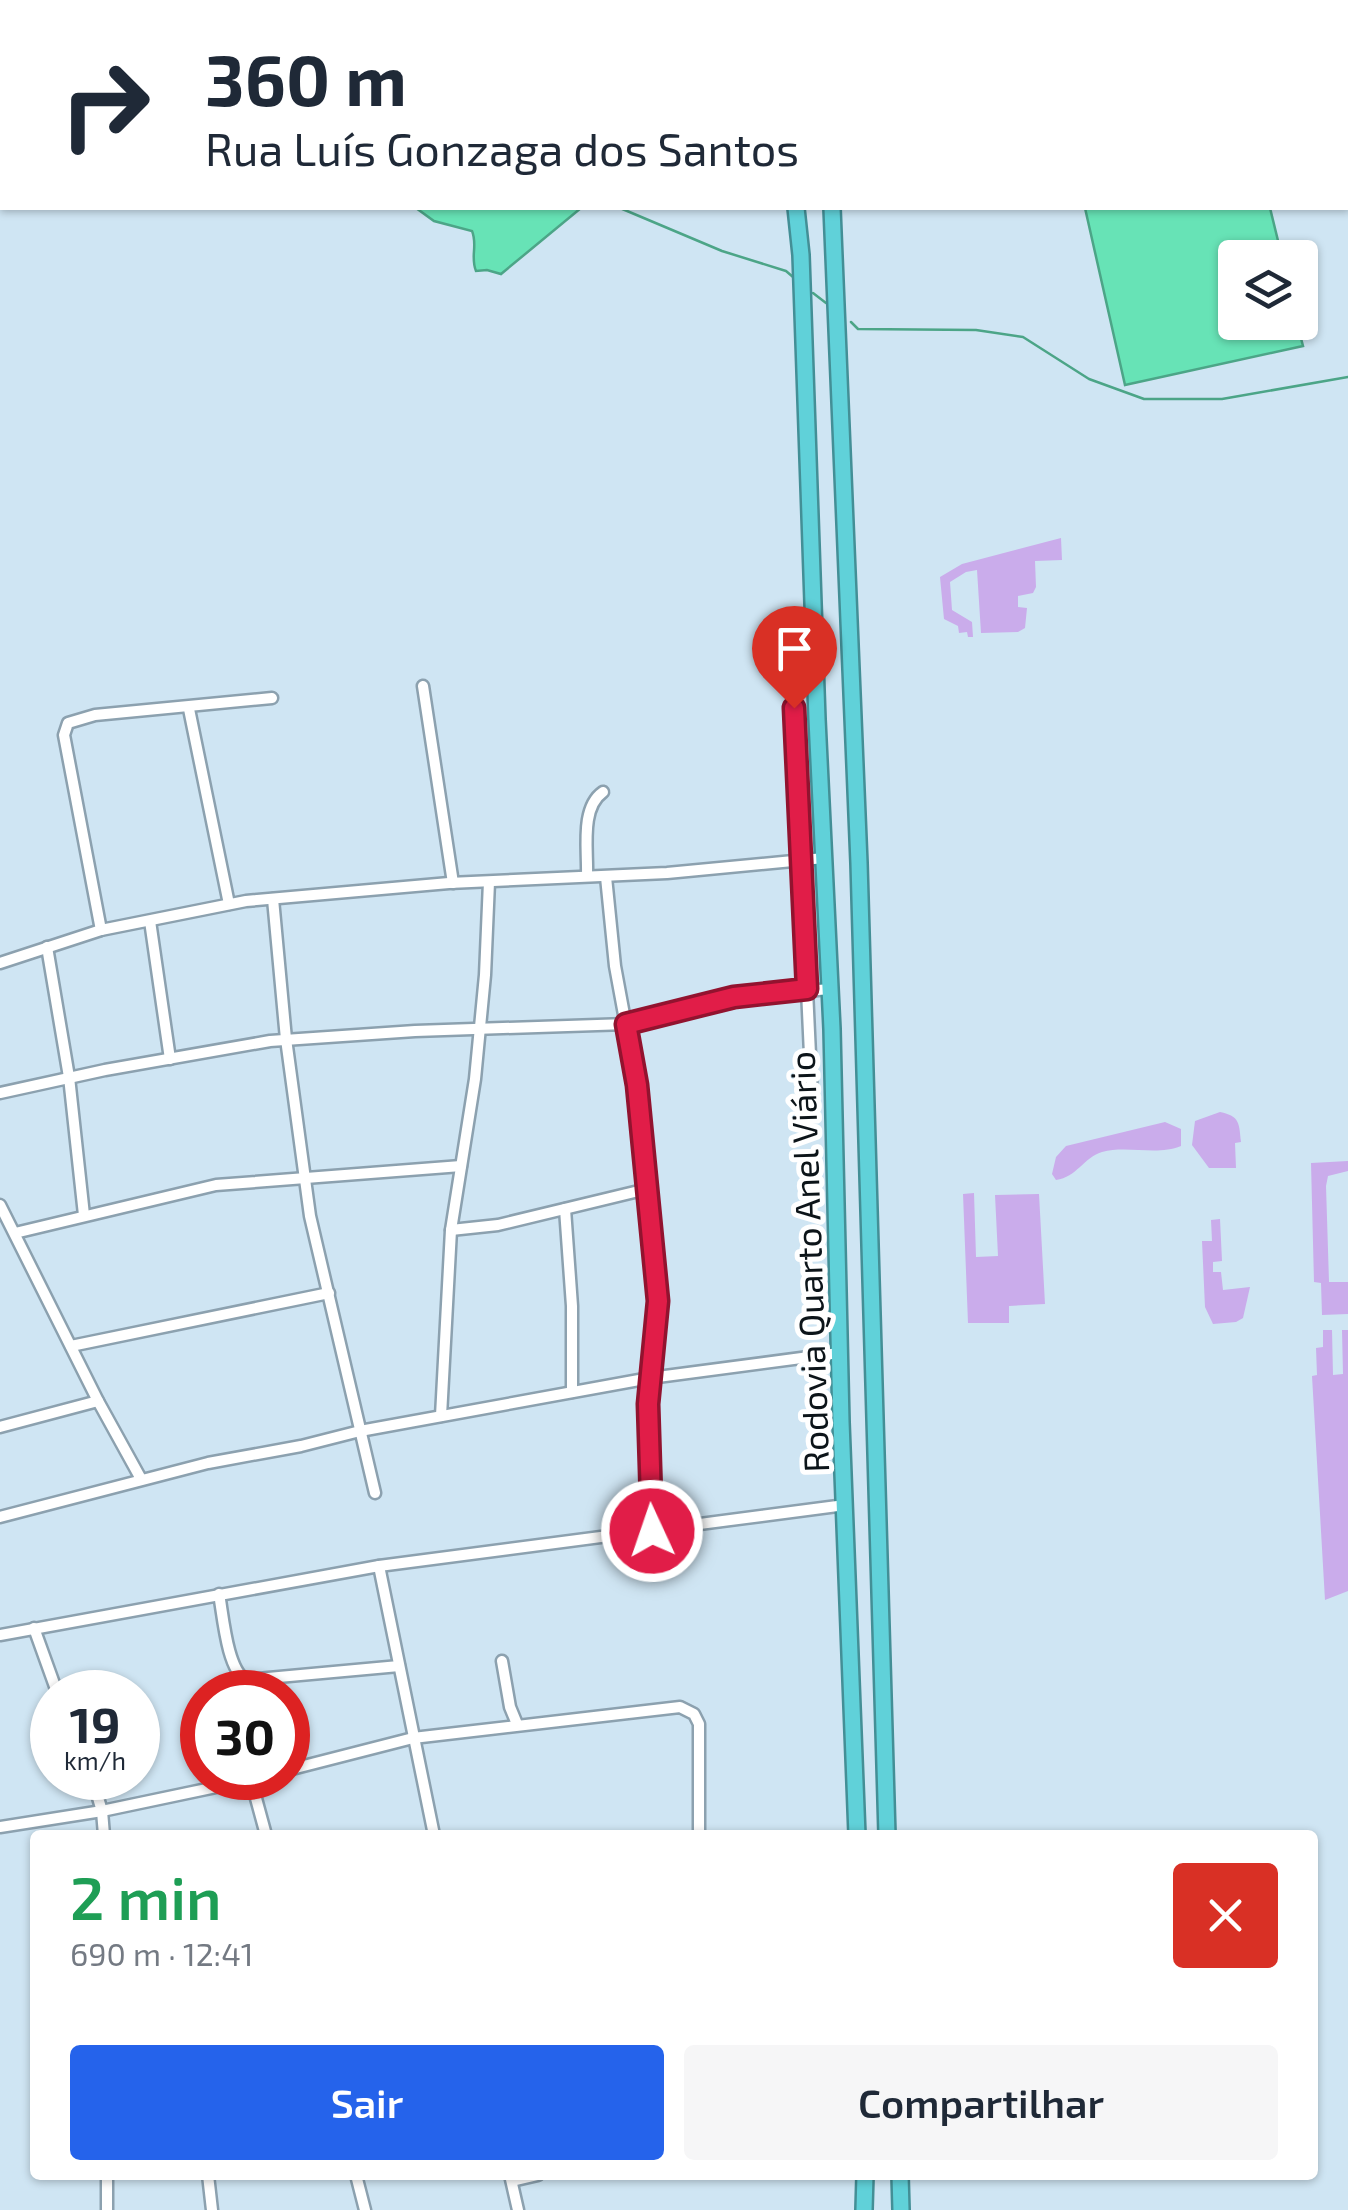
<!DOCTYPE html>
<html lang="pt">
<head>
<meta charset="utf-8">
<style>
	body { margin:0; font-family:"Exo 2",sans-serif; background:#f6f6f7; color:#1f2937; height:100vh; display:flex; flex-direction:column; font-size:38px; white-space:nowrap }
	* { box-sizing:border-box; margin:0 }
	p { font-size:32px; color:#747a83 }
	.icon { flex:none; width:55px; height:55px; fill:none; stroke:currentColor; stroke-width:2; stroke-linecap:round; stroke-linejoin:round }
	.map { position:relative; flex:1; overflow:hidden }
	.details { position:absolute; left:30px; top:1830px; width:1288px; height:350px; display:flex; flex-direction:column; background:#fff; border-radius:10px; box-shadow:0 2px 8px #0004 }
	.details>* { flex:none }
	.banner { position:absolute; left:0px; top:0px; width:1350px; height:210px; box-shadow:0 2px 8px #0004; background:#fff; color:#1f2937; overflow:hidden }
	.buttons { position:absolute; left:1218px; top:240px; display:grid; gap:20px }
	.buttons a { display:grid; place-items:center; width:100px; height:100px; border-radius:10px; background:#fff; box-shadow:0 2px 8px #0004; font-size:50px }
	.speed { position:absolute; left:30px; top:1670px; display:flex; gap:20px; font-size:50px; font-weight:700; text-align:center }
	.speed>* { display:grid; place-content:center; width:130px; height:130px; border-radius:50%; background:#fff; box-shadow:0 2px 8px #0004; line-height:1 }
	.speed small { font-size:25px; font-weight:400 }
	.speed .limit { border:15px solid #d22; background:#fff; color:#111 }
	.pin { position:absolute; display:grid; place-items:center; width:85px; height:85px; color:#fff; margin:-102px -42px; border-radius:50% 50% 50% 0; rotate:-45deg; box-shadow:0 0 10px #0007 }
	.pin .icon { rotate:45deg }
	.me { position:absolute; width:110px; margin:-55px; rotate:357deg; stroke-linejoin:round; filter:drop-shadow(0 0 8px #0008) }
	.turn { display:flex; align-items:center; gap:35px; height:210px; padding:0 40px; font-size:45px }
	.turn .icon { width:130px; height:130px; stroke-width:2.5 }
	.turn b { display:block; font-size:70px; line-height:85px }
	.round { display:grid; place-items:center; flex:none; width:105px; height:105px; border-radius:10px; background:#f6f6f7 }
	.summary { display:flex; align-items:center; justify-content:space-between; height:170px; padding:0 40px }
	h1 { font-size:60px; font-weight:600; line-height:75px; color:#1e9e55 }
	.primary-button { display:flex; gap:20px; margin-top:auto; padding:20px 40px }
	.primary-button a { flex:1; height:115px; border-radius:10px; background:#2563eb; color:#fff; font-size:40px; font-weight:600; line-height:115px; text-align:center }
	.primary-button a+a { background:#f6f6f7; color:#1f2937 }
	.map>svg:first-child { display:block }
</style>
</head>
<body>
<div class="map">
<svg width="1348" height="2210" viewBox="0 0 1348 2210">
	<rect width="100%" height="100%" fill="#cfe5f3"/>
	<!-- green -->
	<g fill="#caaceb">
		<path d="M1061,538L1062,560L1035,561L1036,587L1033,593L1018,596V607L1027,608L1025,628L1018,632L981,633L977,570L966,572L950,582L952,610L972,622L973,637H968L967,632L959,633L958,626L944,619L940,577L962,564Z"/>
		<path d="M1220,1112C1240,1116 1239,1123 1241,1142L1235,1143L1236,1168H1209L1192,1145L1195,1121Z"/>
		<path d="M1165,1122L1181,1129V1146C1157,1156 1127,1145 1102,1152C1083,1158 1077,1177 1056,1180L1052,1174L1056,1157L1066,1146Z"/>
		<path d="M1348,1161V1171L1328,1176L1326,1186L1329,1282H1348V1314L1322,1315L1321,1283L1314,1282L1311,1163Z"/>
		<path d="M974,1193L976,1257L998,1256L995,1195L1039,1194L1045,1304L1009,1306V1323H968L963,1194Z"/>
		<path d="M1220,1219L1222,1261L1213,1262V1272H1221L1223,1290L1250,1287L1243,1318L1236,1322L1213,1324L1205,1307L1202,1241H1212L1211,1220Z"/>
		<path d="M1323,1330H1332L1333,1375L1343,1374L1342,1330H1348V1591L1325,1600L1312,1376L1317,1375L1316,1348L1323,1347Z"/>
	</g>
	<!-- water -->
	<g fill="#67e3b6" stroke="#4ca587" stroke-width="2.5">
		<path d="M416,208H581L501,274L487,270L476,271C470,257 478,245 472,231L434,221Z"/>
		<path d="M1085,208H1270L1282,257L1235,258V322L1297,323L1303,346L1125,385Z"/>
	</g>
	<g fill="none" stroke-linecap="round" stroke-linejoin="round">
		<!-- stream -->
		<g stroke="#4ca587" stroke-width="2.5">
			<path d="M0,18L2,19"/>
			<path d="M620,208L722,251L786,271L793,277"/>
			<path d="M813,293L826,303"/>
			<path d="M851,322L858,329L976,330L1023,337L1089,379L1144,399H1222L1348,377"/>
		</g>
		<defs>
			<g id="minor">
				<path d="M839,0V2"/>
				<path d="M901,2L924,0"/>
				<path d="M0,72H2"/>
				<path d="M423,686L453,883"/>
				<path d="M794,708L812,1098"/>
				<path d="M189,709L229,904"/>
				<path d="M587,876C588,850 580,808 603,792"/>
				<path d="M606,877L615,966L637,1085L657,1301L648,1405L652,1531"/>
				<path d="M273,899L286,1039L310,1216L375,1493"/>
				<path d="M150,921L170,1059"/>
				<path d="M101,930L64,735L68,723L95,715L272,698"/>
				<path d="M47,947L69,1077L84,1215"/>
				<path d="M0,963L101,930L246,901L449,883L667,873L824,858"/>
				<path d="M0,1093L105,1070L270,1041L415,1031L627,1024L734,997L830,989"/>
				<path d="M0,1205L98,1401L141,1479"/>
				<path d="M565,1209L572,1306V1392"/>
				<path d="M451,1230L498,1225L647,1189"/>
				<path d="M15,1233L216,1185L461,1166"/>
				<path d="M71,1346L329,1293"/>
				<path d="M441,1416L451,1230L475,1079L485,975L489,882"/>
				<path d="M0,1427L98,1401"/>
				<path d="M0,1517L208,1463L301,1446L360,1431L650,1378L839,1353"/>
				<path d="M379,1566L434,1835"/>
				<path d="M219,1594C223,1615 227,1670 246,1680L399,1666"/>
				<path d="M34,1628L57,1692"/>
				<path d="M0,1635L379,1566L845,1505"/>
				<path d="M502,1661L510,1707L517,1724"/>
				<path d="M288,1770L413,1738L680,1707L694,1714L699,1724V1835"/>
				<path d="M92,1778L102,1811L104,1835"/>
				<path d="M251,1780L266,1835"/>
				<path d="M0,1827L102,1811L259,1778"/>
				<path d="M208,2175L212,2210"/>
				<path d="M356,2175L365,2210"/>
				<path d="M510,2175L518,2210"/>
				<path d="M512,2181L538,2175"/>
				<path d="M107,2210V2175"/>
			</g>
			<g id="highway">
				<path d="M776,0V2"/>
				<path d="M824,0V2"/>
				<path d="M796,208L801,255L817,719L832,1029L841,1422L857,1835"/>
				<path d="M832,208L859,863L887,1835"/>
				<path d="M900,2175L901,2210"/>
				<path d="M864,2210L865,2175"/>
			</g>
		</defs>
		<!-- minor casing -->
		<use href="#minor" stroke="#8ca1af" stroke-width="15"/>
		<!-- highway casing -->
		<use href="#highway" stroke="#438f96" stroke-width="20"/>
		<!-- minor -->
		<use href="#minor" stroke="#fff" stroke-width="10"/>
		<!-- highway -->
		<use href="#highway" stroke="#60d1d9" stroke-width="15"/>
	</g>
	<g fill="none" stroke-linecap="round" stroke-linejoin="round">
		<defs>
			<path id="route" d="M652,1531L648,1404L658,1301L637,1085L626,1024L734,997L807,989L794,708"/>
		</defs>
		<!-- route casing -->
		<use href="#route" stroke="#92132f" stroke-width="25"/>
		<!-- route -->
		<use href="#route" stroke="#e11d48" stroke-width="18"/>
	</g>
	<g text-anchor="middle" dominant-baseline="central" stroke-width="10" stroke-linejoin="round" paint-order="stroke">
		<!-- street labels -->
		<g font-size="35" fill="#0c1419" stroke="#fff">
			<text transform="translate(808 1262) rotate(-92)">Rodovia Quarto Anel Viário</text>
		</g>
	</g>
</svg>
<div class="buttons">
<a><svg class="icon" aria-label="layers" viewBox="0 0 24 24"><path d="M12 4l9 5-9 5-9-5zM3 14l9 5 9-5"/></svg></a>
</div>
<div class="speed"><div>19<small>km/h</small></div><div class="limit">30</div></div>
<div class="pin" style="left:794px;top:708px;background:#d93025"><svg class="icon" aria-label="arrive" viewBox="0 0 24 24"><path d="M6 21V4h12l-3 4 3 4H6"/></svg></div>
<svg class="me" style="left:652px;top:1531px" viewBox="-20 -20 40 40"><circle r="17" fill="#e11d48" stroke="#fff" stroke-width="3"/><path d="M0-11L8 9 0 5-8 9z" fill="#fff"/></svg>
<div class="banner">
<div class="turn"><svg class="icon" aria-label="right" viewBox="0 0 24 24"><path d="M7 20v-9h11M14 6l5 5-5 5"/></svg><div><b>360 m</b>Rua Luís Gonzaga dos Santos</div></div>
</div>
<section class="details">
<div class="summary"><div><h1>2 min</h1><p>690 m · 12:41</p></div><a class="round" style="background:#d93025;color:#fff"><svg class="icon" aria-label="close" viewBox="0 0 24 24"><path d="M6 6l12 12M18 6L6 18"/></svg></a></div>
<div class="primary-button"><a>Sair</a><a>Compartilhar</a></div>
</section>
</div>
</body>
</html>
